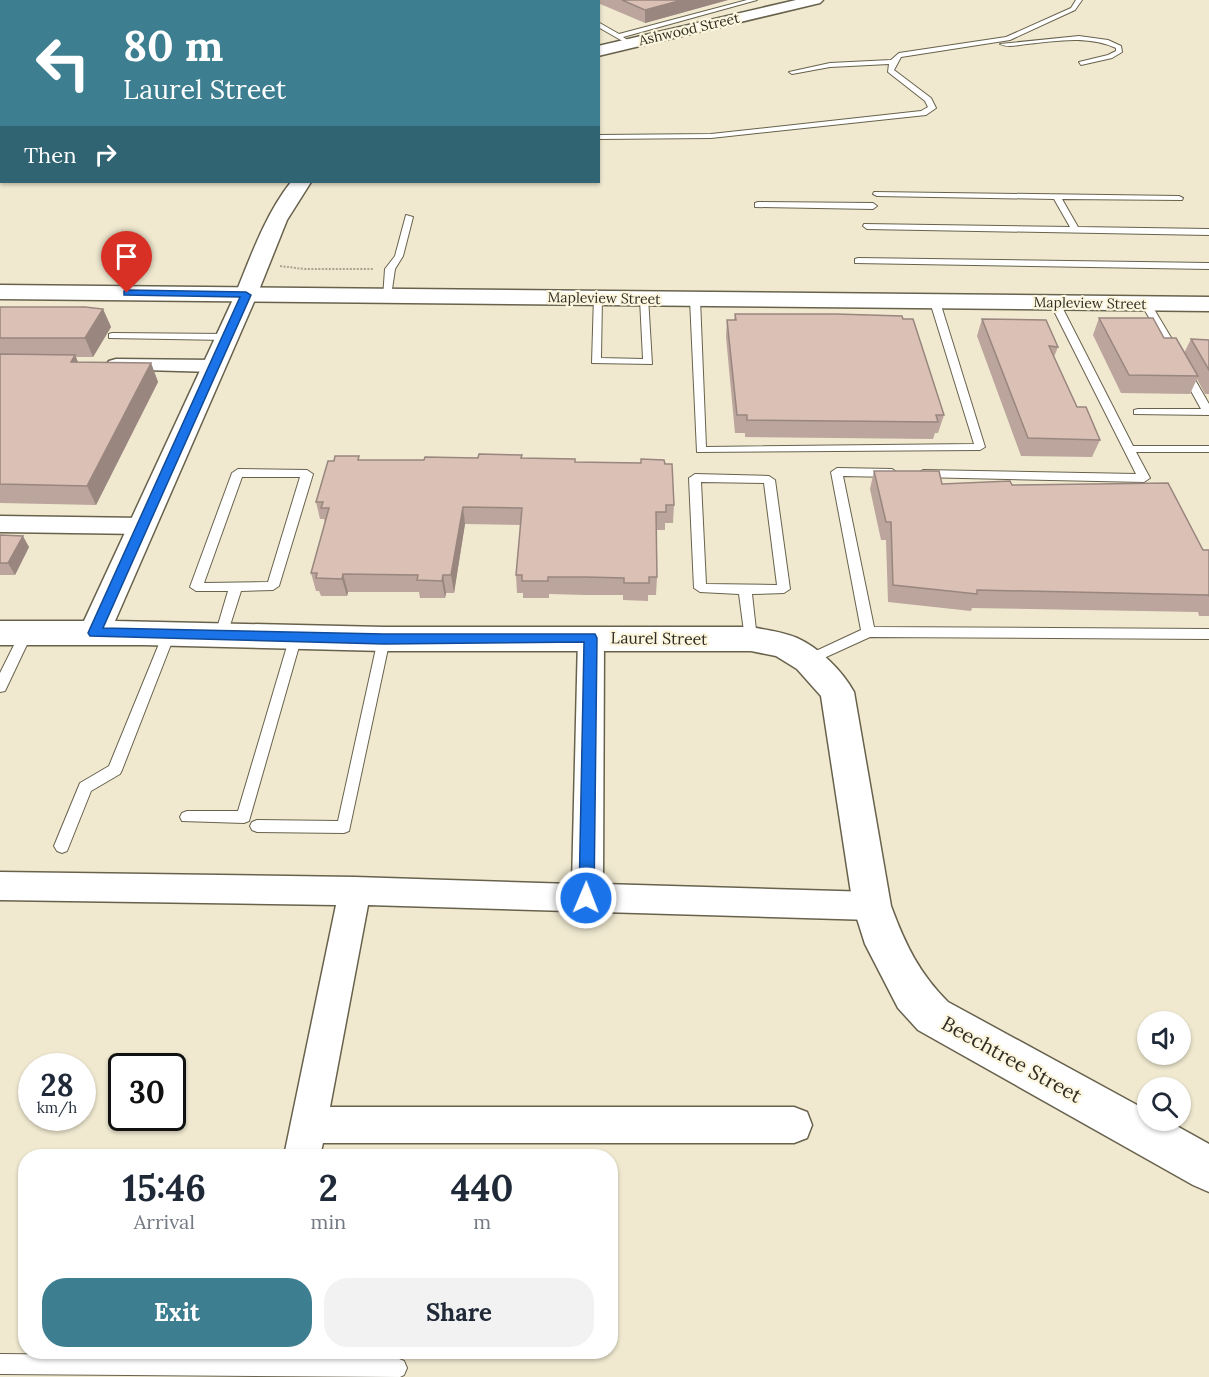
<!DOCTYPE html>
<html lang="en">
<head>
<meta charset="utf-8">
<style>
	body { margin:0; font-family:Lora,serif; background:#f2f2f3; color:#1f2937; height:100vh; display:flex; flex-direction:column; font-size:22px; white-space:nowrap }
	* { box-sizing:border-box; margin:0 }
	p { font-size:20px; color:#747a83 }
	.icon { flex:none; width:33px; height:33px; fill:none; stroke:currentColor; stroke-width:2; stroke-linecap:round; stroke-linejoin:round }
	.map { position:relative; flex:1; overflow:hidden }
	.panel { position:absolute; left:18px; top:1149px; width:600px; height:210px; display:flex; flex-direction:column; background:#fff; border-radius:24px; box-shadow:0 2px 4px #0004 }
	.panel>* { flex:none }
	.top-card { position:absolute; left:0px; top:0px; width:600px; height:183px; box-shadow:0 2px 4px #0004; background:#3d7e90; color:#fff; overflow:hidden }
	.buttons { position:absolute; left:1137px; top:1011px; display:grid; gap:12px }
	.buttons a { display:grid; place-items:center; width:54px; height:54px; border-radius:50%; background:#fff; box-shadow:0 2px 4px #0004; font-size:30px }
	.speed { position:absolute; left:18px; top:1053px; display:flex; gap:12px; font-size:30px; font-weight:700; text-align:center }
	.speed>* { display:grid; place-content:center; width:78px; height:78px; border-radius:50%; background:#fff; box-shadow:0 2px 4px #0004; line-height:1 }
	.speed small { font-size:15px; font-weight:400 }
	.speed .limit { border:3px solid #111; border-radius:9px; background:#fff; color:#111 }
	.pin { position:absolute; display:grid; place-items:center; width:51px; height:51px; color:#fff; margin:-62px -26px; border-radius:50% 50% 50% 0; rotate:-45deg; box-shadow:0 0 6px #0007 }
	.pin .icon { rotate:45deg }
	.me { position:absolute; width:66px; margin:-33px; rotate:1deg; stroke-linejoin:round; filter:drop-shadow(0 0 4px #0008) }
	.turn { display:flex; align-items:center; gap:21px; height:126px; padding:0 24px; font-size:27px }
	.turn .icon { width:78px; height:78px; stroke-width:2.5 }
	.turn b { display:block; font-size:42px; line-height:51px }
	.then { display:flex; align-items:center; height:57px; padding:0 24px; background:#0003; gap:12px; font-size:22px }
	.eta { display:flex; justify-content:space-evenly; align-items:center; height:102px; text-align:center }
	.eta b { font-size:36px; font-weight:700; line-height:42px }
	.button { display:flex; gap:12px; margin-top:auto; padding:12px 24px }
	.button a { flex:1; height:69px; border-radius:24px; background:#3d7e90; color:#fff; font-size:24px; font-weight:700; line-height:69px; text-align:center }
	.button a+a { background:#f2f2f3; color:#1f2937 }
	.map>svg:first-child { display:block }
</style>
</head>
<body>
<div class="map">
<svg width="1209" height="1377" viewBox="0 0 1209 1377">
	<rect width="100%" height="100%" fill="#f0e9d0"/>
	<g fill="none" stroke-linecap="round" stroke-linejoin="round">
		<defs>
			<g id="service">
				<path d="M348,0H355L346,2Z"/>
				<path d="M480,0H487L489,2H481Z"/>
				<path d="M747,0H757L623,37L629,41L626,43L598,27V22L619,34Z"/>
				<path d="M1076,0H1082L1075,10L1010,40L901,57L894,70L931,98L936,108L926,115L711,138L598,139V135L711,134L921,111L928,107L925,101L888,72L889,64L830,67L792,74L789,72L830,63L891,60L899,53L1006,37L1071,8Z"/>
				<path d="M1079,36L1108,40L1121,46L1122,52L1112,58L1081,65L1079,62L1108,55L1116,51V48C1088,35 1056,41 1027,44C1018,45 1007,48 1000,44Z"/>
				<path d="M874,192L1179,196L1183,198L1182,200L1062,199L1078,227L1209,229V235L867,229L863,226L864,224L1070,227L1054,199L877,196L873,194Z"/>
				<path d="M758,202L873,203L877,206L873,209L755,207V203Z"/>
				<path d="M406,215L413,217L403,256L395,269L391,296L383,298L385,269L395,256Z"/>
				<path d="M858,258L1209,263V269L855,263V259Z"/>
				<path d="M594,296L602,298L601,358L643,359L640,299L648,297L652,364L592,363Z"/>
				<path d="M695,296L700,299L706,447L974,444L930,302L935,299L940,302L985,447L980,450L697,452L690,299Z"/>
				<path d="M1055,300L1060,303L1133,446H1209V452H1136L1150,478L1144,482L919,477L917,474L923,470L1136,474L1050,303Z"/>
				<path d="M1143,302L1151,304L1179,351L1178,353L1174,354L1169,351L1141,304Z"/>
				<path d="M112,333L227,334L232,337L227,340L109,338V334Z"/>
				<path d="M1185,368L1190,371L1209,404V415L1134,414V410L1138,409H1201L1180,371Z"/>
				<path d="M837,468L892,469L898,473L892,477L843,476L874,627L1209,629V639L870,637L813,663H803L801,660L803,657L861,630L831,472Z"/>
				<path d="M238,469L307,470L313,474L279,586L273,590L241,591L227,635L221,640L215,635L228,591H196L190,587L232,473ZM242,477H300L268,582L204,583Z"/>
				<path d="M695,474L769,476L775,480L790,589L784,593L752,594L757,639L756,642L751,644L745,639L739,594L700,592L694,588L689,478ZM701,482L764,483L777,585L706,584Z"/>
				<path d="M26,629L32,634L5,691L0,692V673L21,631Z"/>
				<path d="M169,629L175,634L122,770L120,774L91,791L67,851L62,853L57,851L54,846L80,783L109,766L163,634Z"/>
				<path d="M296,631L302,636L249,821L244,823L182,821L180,817L182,813L187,811H238L290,636Z"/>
				<path d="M384,634L390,639L349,831L344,833L257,832L252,830L250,826L252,822L257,820L338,821L378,639Z"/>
				<path d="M0,1354L397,1358L404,1361L407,1368L404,1375L400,1377L0,1374Z"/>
			</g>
			<g id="minor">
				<path d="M116,359L214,360L221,362L224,366L221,370L214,372L109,369L106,365L109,361Z"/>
				<path d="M0,516L143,518L151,520L155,526L151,532L143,534L0,532Z"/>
				<path d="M591,628L600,631L604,638L603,884L872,892L883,896L888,906L883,916L872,920L368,905L330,1107H794L807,1112L812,1125L807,1138L794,1143H323L320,1156H284L336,905L0,900V872L355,877L572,884L578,638L582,631Z"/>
			</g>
			<path id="tertiary" d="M246,288L254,290L257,295L115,621L384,627H751C766,630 783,632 797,638C819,648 842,670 854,692L891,906C905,944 919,973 948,1002L1148,1111V1120H1166L1209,1144V1192L1193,1185L918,1030L898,1008L865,944L853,906L821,696L797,669L776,656L751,651H384L143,645H0V621H84L235,295L238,290Z"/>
			<g id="secondary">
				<path d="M796,0H823L820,3L598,56V46Z"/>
				<path d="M291,182H311L287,220L257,295L254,300L246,302L238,300L235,295C251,256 265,215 291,182Z"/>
			</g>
			<path id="primary" d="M0,285L1209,297V311L0,299Z"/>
		</defs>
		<!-- service casing -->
		<use href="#service" stroke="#68624d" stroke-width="2"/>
		<!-- minor casing -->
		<use href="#minor" stroke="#68624d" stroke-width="3"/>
		<!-- tertiary casing -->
		<use href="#tertiary" stroke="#68624d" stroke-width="3"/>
		<!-- secondary casing -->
		<use href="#secondary" stroke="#68624d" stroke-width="3"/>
		<!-- primary casing -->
		<use href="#primary" stroke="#68624d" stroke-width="3"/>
		<!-- path -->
		<path stroke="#a9a390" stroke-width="2" stroke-dasharray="2 1.5" stroke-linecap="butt" d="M280,266L304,269H374"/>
		<!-- service -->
		<use href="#service" fill="#fff" fill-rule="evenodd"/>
		<!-- minor -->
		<use href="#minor" fill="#fff" fill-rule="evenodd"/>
		<!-- tertiary -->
		<use href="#tertiary" fill="#fff" fill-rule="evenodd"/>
		<!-- secondary -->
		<use href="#secondary" fill="#fff" fill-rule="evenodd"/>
		<!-- primary -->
		<use href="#primary" fill="#fff" fill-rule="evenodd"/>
	</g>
	<!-- wall -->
	<g fill="#bba59c">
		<path d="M592,0H728L645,23L598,3V2Z"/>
		<path d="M0,307L103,309L111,327L93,357H76L78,362L151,363L158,382L96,505L0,503Z"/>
		<path d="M735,314L944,415L938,433H935L933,439L745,437V433H735L726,337L727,320H734Z"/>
		<path d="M1099,318L1164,338L1184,353L1191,339L1209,340V394H1205L1197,379L1190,394L1121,393L1093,335Z"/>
		<path d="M982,319L1058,347L1054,357L1077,407L1100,440L1092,457L1021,456L977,336Z"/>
		<path d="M522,455V458L575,462L665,464L674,505L673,523H665V530H656L657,577L656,595H648V601L623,600V595H586L549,594V598H523V593H517L516,575L521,525L465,524L454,593H446L445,598H420L419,592H348L347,596H321L319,591H316L311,573L325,523L324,519H320L316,502L359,460H424L478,458Z"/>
		<path d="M874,471L942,484L1012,485L1203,550H1209V616H1199L1198,612L972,608L971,611L888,602L886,540H881L870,489Z"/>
		<path d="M0,535L29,547L15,575H0Z"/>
	</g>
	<!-- shaded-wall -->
	<g fill="#99867f">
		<path d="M682,0H728L645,23V10Z"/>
		<path d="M103,309L111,327L93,357L85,338Z"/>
		<path d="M75,355L83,374L71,362Z"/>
		<path d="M151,363L158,382L96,505L87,486Z"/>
		<path d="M463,507L465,524L454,593L451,575Z"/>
		<path d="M23,536L29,547L15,575L8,563Z"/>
		<path d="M343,574L348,592L347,596L342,579Z"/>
		<path d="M443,575L446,593L445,598L442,581Z"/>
	</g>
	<!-- building -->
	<g fill="#dac0b5" stroke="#99867f" stroke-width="1.5">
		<path d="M622,0H682L645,10Z"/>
		<path d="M0,307H85L103,309L85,338H0Z"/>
		<path d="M735,314H836L902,316L903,319H913L944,415H936L938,422L747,420V415H737L727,320H736Z"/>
		<path d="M1099,318H1153L1164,338H1176L1198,376L1129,375Z"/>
		<path d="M982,319L1046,320L1058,347L1049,346L1077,407H1086L1100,440L1028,438Z"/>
		<path d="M1191,339L1209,340V370Z"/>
		<path d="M0,354L75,355L71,362L151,363L87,486L0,484Z"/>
		<path d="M479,454L522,455L521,458L575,459V462L641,463V459L664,460L665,464H672L674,505H666V512H656L657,577H649V583H624V578L586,577H548V581H522V575H516L522,508L463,507L451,575H443L442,581L417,580L418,575L343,574L342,579L316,578L317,573H311L329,508H321L323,502H316L328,461H334L335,456H359L358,460H424L425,457L478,458Z"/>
		<path d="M874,471H939L942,484L1010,481L1012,485L1168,483L1203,550H1209V596L1208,595L977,590V594L893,585L891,522H886Z"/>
		<path d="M0,535L23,536L8,563H0Z"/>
	</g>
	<!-- route -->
	<path fill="#1a73e8" stroke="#114b97" stroke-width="1.5" d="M127,290L246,292L251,295L103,628L384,634H595L597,638L594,898L592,903L586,905L581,903L579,898L584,642L384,644L90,636L88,633L240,297L124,295V291Z"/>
	<g text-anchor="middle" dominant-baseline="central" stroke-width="4.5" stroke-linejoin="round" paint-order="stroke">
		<!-- far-street labels -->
		<g font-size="14" fill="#302d24" stroke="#fdf6de">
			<text transform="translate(689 29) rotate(-13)">Ashwood Street</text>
			<text transform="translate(604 298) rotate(1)">Mapleview Street</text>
			<text transform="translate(1090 303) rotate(1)">Mapleview Street</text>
		</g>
		<!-- street labels -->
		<g font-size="16" fill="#302d24" stroke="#fdf6de">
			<text transform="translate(659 638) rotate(1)">Laurel Street</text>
		</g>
		<!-- near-street labels -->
		<g font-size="20" fill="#302d24" stroke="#fdf6de">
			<text transform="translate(1012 1059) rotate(29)">Beechtree Street</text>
		</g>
	</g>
</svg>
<div class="buttons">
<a><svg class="icon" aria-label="sound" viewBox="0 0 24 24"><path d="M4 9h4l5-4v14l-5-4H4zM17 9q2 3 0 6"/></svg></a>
<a><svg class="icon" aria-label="search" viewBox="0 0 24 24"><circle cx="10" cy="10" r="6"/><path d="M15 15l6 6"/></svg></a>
</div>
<div class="speed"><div>28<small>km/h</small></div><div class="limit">30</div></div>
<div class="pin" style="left:127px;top:293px;background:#d93025"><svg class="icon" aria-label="arrive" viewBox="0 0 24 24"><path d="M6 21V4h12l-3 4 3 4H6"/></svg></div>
<svg class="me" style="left:586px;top:898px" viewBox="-20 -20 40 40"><circle r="17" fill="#1a73e8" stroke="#fff" stroke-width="3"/><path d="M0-11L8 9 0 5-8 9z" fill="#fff"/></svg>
<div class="top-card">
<div class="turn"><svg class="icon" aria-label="left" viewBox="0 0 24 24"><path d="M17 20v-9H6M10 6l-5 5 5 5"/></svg><div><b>80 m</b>Laurel Street</div></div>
<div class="then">Then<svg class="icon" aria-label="right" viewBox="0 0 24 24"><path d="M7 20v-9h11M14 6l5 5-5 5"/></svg></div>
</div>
<section class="panel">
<div class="eta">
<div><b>15:46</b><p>Arrival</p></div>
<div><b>2</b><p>min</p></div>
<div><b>440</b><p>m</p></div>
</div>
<div class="button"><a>Exit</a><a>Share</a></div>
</section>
</div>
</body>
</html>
